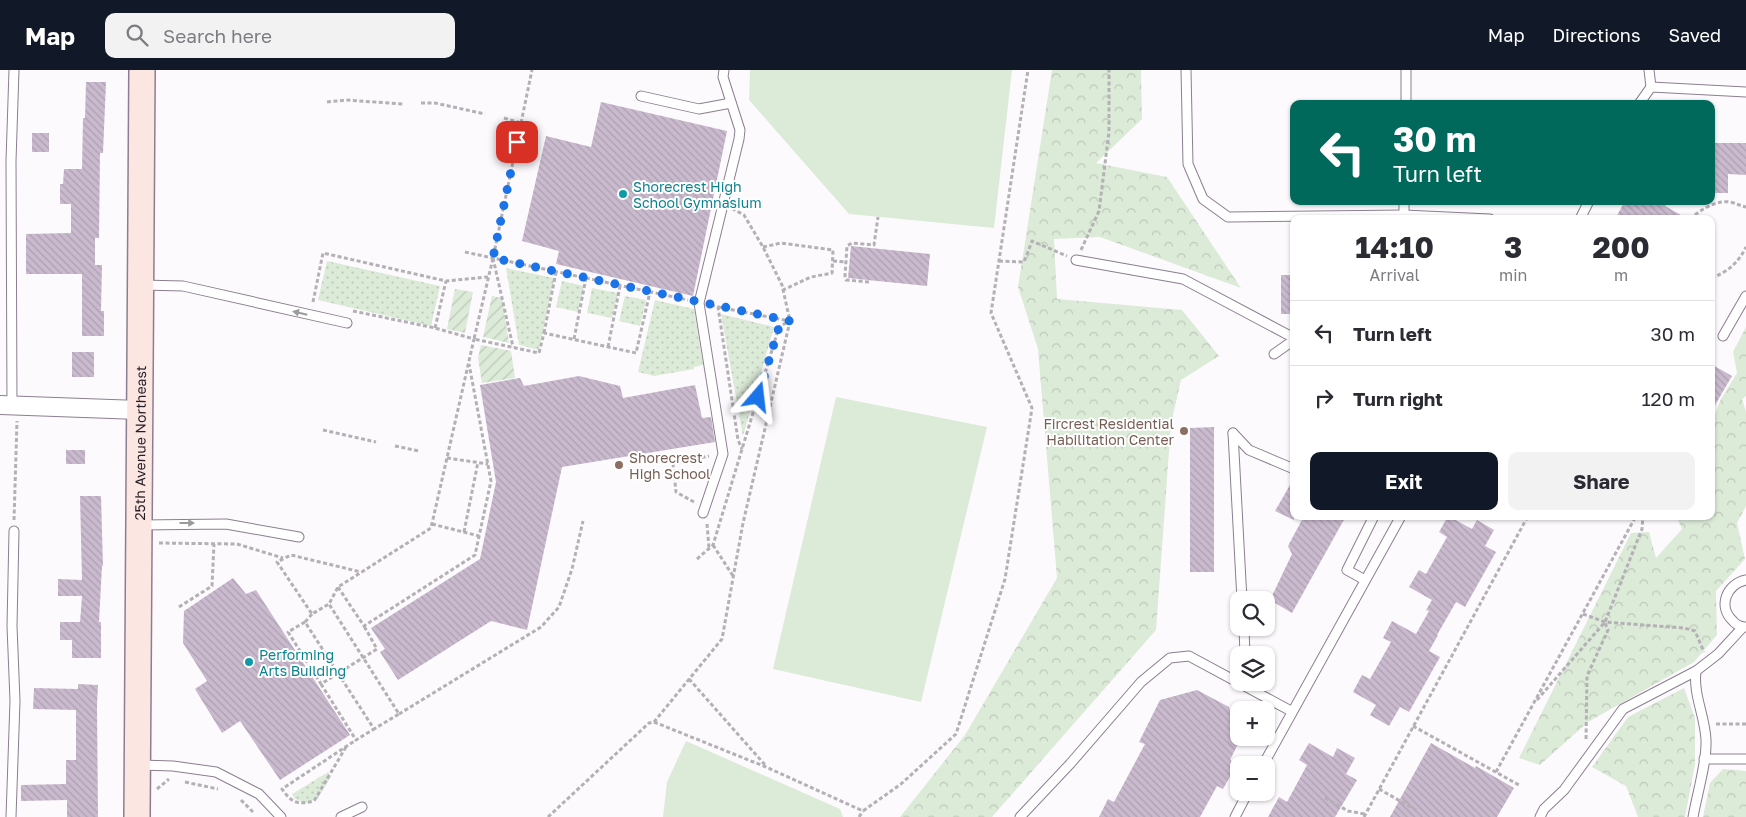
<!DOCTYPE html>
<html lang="en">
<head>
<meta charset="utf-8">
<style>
	body { margin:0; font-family:"Golos Text",sans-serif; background:#f2f2f3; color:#2b2b33; height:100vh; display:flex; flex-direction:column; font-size:19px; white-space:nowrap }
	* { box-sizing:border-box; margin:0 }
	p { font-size:16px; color:#7c7c81 }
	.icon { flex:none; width:28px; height:28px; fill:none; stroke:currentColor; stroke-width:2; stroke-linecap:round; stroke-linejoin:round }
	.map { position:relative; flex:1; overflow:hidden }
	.side { position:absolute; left:1290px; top:145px; width:425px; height:305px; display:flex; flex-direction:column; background:#fff; border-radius:10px; box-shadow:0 1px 4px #0004 }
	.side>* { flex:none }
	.top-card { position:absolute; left:1290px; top:30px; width:425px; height:105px; border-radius:10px; box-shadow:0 1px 4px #0004; background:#00695c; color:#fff; overflow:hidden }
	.controls { position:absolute; left:1230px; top:521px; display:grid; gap:10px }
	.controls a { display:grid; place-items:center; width:45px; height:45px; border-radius:10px; background:#fff; box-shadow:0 1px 4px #0004; font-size:25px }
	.pin { position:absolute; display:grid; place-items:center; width:42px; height:42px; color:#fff; margin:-21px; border-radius:10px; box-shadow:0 2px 8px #0006 }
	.me { position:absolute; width:55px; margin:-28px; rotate:17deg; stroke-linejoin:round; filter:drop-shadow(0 0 4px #0008) }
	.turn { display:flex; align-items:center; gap:18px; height:105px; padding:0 20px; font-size:22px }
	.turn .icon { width:65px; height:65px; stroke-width:2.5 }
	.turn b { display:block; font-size:35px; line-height:42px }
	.eta { display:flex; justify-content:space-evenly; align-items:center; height:85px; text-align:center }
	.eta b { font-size:30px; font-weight:700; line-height:35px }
	.cta { display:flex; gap:10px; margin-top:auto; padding:10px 20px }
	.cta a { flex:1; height:58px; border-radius:10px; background:#111827; color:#fff; font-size:20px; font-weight:700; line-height:58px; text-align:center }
	.cta a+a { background:#f2f2f3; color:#2b2b33 }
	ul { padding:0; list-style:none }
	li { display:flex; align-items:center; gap:15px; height:65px; padding:0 20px; border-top:1px solid #e1e1e2 }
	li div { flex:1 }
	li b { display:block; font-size:19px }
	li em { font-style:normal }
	header { display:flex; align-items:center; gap:30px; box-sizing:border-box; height:70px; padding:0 25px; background:#111827; color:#fff }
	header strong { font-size:24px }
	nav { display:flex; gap:28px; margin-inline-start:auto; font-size:18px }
	.search { width:350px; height:45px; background:#f2f2f3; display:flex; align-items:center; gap:12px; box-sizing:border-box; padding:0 18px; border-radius:10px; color:#7c7c81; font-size:19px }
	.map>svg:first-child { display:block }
</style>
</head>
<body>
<header>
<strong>Map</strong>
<div class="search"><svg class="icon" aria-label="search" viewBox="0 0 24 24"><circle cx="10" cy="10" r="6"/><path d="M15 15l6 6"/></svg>Search here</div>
<nav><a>Map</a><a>Directions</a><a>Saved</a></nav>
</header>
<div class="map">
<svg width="1746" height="747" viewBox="0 0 1746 747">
	<defs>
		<pattern id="grass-dots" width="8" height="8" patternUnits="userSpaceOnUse" patternTransform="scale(1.25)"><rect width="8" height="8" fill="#dcead8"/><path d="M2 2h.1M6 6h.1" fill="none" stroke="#bdc8b9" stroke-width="1.8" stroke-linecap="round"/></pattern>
		<pattern id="forest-crowns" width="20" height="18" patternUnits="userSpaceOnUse" patternTransform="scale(1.25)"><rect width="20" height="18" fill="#dcead8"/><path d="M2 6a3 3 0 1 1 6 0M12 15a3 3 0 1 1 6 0" fill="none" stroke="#bdc8b9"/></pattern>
		<pattern id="garden-furrows" width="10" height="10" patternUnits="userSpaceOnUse" patternTransform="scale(1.25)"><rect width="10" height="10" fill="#dcead8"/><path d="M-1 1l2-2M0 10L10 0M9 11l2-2" fill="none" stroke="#bdc8b9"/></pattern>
		<pattern id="building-back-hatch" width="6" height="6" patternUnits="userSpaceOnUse" patternTransform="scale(1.25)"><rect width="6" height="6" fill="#cabace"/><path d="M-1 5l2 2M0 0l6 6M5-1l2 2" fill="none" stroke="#ad9fb1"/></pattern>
	</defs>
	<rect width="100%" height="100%" fill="#fdfafe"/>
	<!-- grass -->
	<g fill="url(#grass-dots)">
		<path d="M327,191L440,216L431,256L318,230Z"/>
		<path d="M506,198L554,208L539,280L519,275Z"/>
		<path d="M562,211L584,216L578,242L556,237Z"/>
		<path d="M592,218L618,223L612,248L587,243Z"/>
		<path d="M625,226L646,230L640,256L619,251Z"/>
		<path d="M655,230L694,239L703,295L694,297V299L654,306L638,302Z"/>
		<path d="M721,244L774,257L743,366Z"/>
		<path d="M328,702L331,707L318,728L306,733L295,729L292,724Z"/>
	</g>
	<!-- forest -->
	<g fill="url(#forest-crowns)">
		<path d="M1052,0H1141L1142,49L1096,93L1167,107L1241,218L1100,167L1054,169L1057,229L1182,240L1219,286L1181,310L1171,354L1156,560L992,747H900L965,665L1057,508L1038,279L1018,217Z"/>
		<path d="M1746,257V326L1742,329L1746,342V436L1737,453L1745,489L1716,521L1717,565L1694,592L1588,652L1540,695L1519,688L1631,463L1649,462L1656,488L1682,459L1676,446H1711V354L1721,329L1737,303L1733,282Z"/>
		<path d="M1684,618L1695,648V694L1685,747H1638L1626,716L1592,697L1628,647Z"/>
		<path d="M1723,699L1746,701V747H1703L1710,713Z"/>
	</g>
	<!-- garden -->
	<g fill="url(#garden-furrows)">
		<path d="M455,219L473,222L465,263L447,259Z"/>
		<path d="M492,226L502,228L509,273L483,267Z"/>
		<path d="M481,275L511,281L515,308L482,313L478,288Z"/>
	</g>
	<!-- pitch -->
	<g fill="#dcead8">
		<path d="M750,0H1012L994,158L849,144L749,30Z"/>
		<path d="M836,327L987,357L921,632L773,599Z"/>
		<path d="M686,671L840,739L843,747H663L667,712Z"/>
	</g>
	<!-- building -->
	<g fill="url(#building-back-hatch)">
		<path d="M86,12H106L103,83H100L99,168H95V195H102L101,241H104V266H82V204H26V164L71,163V134H60V114H63L64,99H82L83,48H85Z"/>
		<path d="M601,32L727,61L693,226L556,194L559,181L522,171L546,66L591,77Z"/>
		<rect x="32" y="63" width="17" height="19"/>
		<path d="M1711,73H1746V105L1728,104V123H1711Z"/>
		<path d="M1625,131H1668L1665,136L1688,149H1615Z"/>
		<path d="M851,176L930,184L927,216L848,208Z"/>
		<rect x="1281" y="205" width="13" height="39"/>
		<rect x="72" y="282" width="22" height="25"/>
		<path d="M1711,294L1732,306L1711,342Z"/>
		<path d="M579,306L620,316L623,328L695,315L702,348L711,347L715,372L562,397L527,560L491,551L398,610L380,582L385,579L371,558L480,489L496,412L480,315L520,308L524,316Z"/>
		<path d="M1214,357V502H1190V358Z"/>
		<rect x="66" y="380" width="19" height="14"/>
		<path d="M1294,408V450L1275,441Z"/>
		<path d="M80,426H101L103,496H102L99,552H101V588H72V570H60V552H80L82,526H58V509L82,510Z"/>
		<path d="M1304,446H1346L1292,543L1270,530L1292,484L1288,476Z"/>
		<path d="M1448,446L1472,459L1477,450L1494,460L1485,476L1496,482L1465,537L1456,532L1437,565H1438L1429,581L1440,587L1409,642L1400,637L1389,656L1370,645L1376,635L1353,622L1362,605L1370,609L1391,572L1383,568L1392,551L1416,564L1429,541L1426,540L1432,530L1409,517L1419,500L1426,504L1447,467L1439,462Z"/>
		<path d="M233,508L246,524L256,520L350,665L280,710L240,651L222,663L195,619L207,611L183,573L184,541Z"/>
		<path d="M78,614L98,615L97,635L98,747H67V730L21,731V715L66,714V690H76V640L33,639L34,618L78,619Z"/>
		<path d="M1197,620L1229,637L1239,672L1230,690L1237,694L1223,719L1217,716L1200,747H1099L1108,729L1114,732L1145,674L1139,672L1160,630Z"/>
		<path d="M1309,673L1333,687L1337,678L1355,688L1346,704L1357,710L1335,747H1268L1279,727L1287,732L1307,695L1299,690Z"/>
		<path d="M1431,673L1475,698L1476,696L1514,718L1497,747H1390Z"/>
	</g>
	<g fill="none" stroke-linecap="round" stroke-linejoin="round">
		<defs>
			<g id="lane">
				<path d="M1186,0L1188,94L1203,129L1228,147L1404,145L1490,149"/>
				<path d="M1649,0L1651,17"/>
				<path d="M641,26L699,39L731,33"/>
				<path d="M1406,34V0"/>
				<path d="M1639,34L1651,17L1746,22"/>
				<path d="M1404,149V131"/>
				<path d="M1580,149L1589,131"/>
				<path d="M1076,190L1183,209L1294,268"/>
				<path d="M142,215L183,216L347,253"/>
				<path d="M1723,266L1746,226"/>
				<path d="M1274,284L1294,270"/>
				<path d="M12,336L11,91L14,0"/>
				<path d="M1233,363L1242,530"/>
				<path d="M1233,363L1249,380L1294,399"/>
				<path d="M703,443L723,384L699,233L739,69L740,60L723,7L724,0"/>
				<path d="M141,455L226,454L299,467"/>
				<path d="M1365,510L1347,500L1374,446"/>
				<path d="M1743,557C1740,556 1735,554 1733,551C1717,536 1727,514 1746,510"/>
				<path d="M1244,558L1245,585"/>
				<path d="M1704,689H1746"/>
				<path d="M140,695L173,696L216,702L259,724L281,747"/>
				<path d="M1263,695L1401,446"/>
				<path d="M11,747L15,631L12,556L14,461"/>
				<path d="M341,747L362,737"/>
				<path d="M1020,747L1070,694L1141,612L1170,588L1189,586L1291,641"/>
				<path d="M1235,747L1248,722"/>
				<path d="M1540,747L1544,739L1564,720L1623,639L1696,601L1718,584L1743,557H1746"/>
				<path d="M1693,747C1697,724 1707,692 1706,670C1705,646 1693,625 1696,601"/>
			</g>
			<path id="street" d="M0,335L139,340"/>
			<g id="secondary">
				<path id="s1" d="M137,747L142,0"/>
			</g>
		</defs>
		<!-- lane casing -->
		<use href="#lane" stroke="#8c7e90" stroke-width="11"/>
		<!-- street casing -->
		<use href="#street" stroke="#8c7e90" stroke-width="20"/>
		<!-- secondary casing -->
		<use href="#secondary" stroke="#8c7e90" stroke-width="28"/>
		<!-- path -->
		<g stroke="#b4b0b5" stroke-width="3" stroke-dasharray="4 2.5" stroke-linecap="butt">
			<path d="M327,32L346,30L403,34"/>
			<path d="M421,33H435L485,44"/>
			<path d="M504,48L521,53L493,188L474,269L539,283L544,263L636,283L650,222"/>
			<path d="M521,53L532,0"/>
			<path d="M1690,149C1700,140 1716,130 1730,132C1736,133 1740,136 1746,137"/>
			<path d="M763,177L781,173L833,180L832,203L811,207L783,220"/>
			<path d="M1081,180L1099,141L1109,62V0"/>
			<path d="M465,182L688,230"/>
			<path d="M493,188L513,277"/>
			<path d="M833,191L846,192"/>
			<path d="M999,191L1024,192L1032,171L1067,186"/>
			<path d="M1711,208C1728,202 1738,193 1746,177"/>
			<path d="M869,212L846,210L845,206L847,176L852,173L874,175L878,147"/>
			<path d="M313,232L323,183L446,211L488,207"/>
			<path d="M711,235L718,237L738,370L742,379"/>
			<path d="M718,237L789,251"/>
			<path d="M353,241L435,258L474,269L431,458L338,517L329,534L312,544L277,492L291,485L361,502"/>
			<path d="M435,258L446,211"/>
			<path d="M544,263L556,202"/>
			<path d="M574,269L586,208"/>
			<path d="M608,277L620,216"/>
			<path d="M323,360L376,372"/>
			<path d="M395,376L419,381"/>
			<path d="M447,388L488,394"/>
			<path d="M694,432L676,422L673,394L709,386"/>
			<path d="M14,450L17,351"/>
			<path d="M432,454L479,466"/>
			<path d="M707,454L709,478"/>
			<path d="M464,462L478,392"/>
			<path d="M159,473L237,474L283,488"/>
			<path d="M713,475L733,506"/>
			<path d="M697,489L713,475L779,257L789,251"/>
			<path d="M338,517L364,556L475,485L491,411L469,294"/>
			<path d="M179,537L212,516L214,474"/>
			<path d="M312,544L305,552L374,659L399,644L329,534"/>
			<path d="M1583,544L1605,552L1684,558L1695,561L1704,582"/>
			<path d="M305,552L288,562L321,614L377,579L364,556"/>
			<path d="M689,609L766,696"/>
			<path d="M321,614L356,670L374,659"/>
			<path d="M1537,630L1605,552L1642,459L1643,446"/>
			<path d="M399,644L541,557L559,537L572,499L583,451"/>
			<path d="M654,652L766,697L863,741L901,714L956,664L1005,509L1032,338L991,243L1028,0"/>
			<path d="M1716,654H1746"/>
			<path d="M1413,656L1519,715"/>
			<path d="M1586,669L1587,606L1608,560L1605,553"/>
			<path d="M346,677L314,731C297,735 292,733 282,719L356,670"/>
			<path d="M1496,702L1636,446"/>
			<path d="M1230,706L1239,707"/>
			<path d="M185,712L218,719"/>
			<path d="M157,719L169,709"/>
			<path d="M1379,719L1416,740"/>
			<path d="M1325,728L1348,741L1365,744"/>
			<path d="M241,730L253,742"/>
			<path d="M548,747L649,653L654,652L722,569L743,453L790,251L782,215L763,177L744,145L733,139"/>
			<path d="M859,747L863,741"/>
			<path d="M1364,747L1528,446"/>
		</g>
		<!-- lane -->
		<use href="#lane" stroke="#fff" stroke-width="9"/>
		<!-- street -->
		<use href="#street" stroke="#fff" stroke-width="18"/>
		<!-- secondary -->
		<use href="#secondary" stroke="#fce6e2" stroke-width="25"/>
	</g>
	<!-- one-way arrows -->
	<defs><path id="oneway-solid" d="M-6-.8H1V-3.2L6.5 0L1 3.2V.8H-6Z" transform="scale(1.25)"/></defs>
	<g fill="#9c9a9d">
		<use href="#oneway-solid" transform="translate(300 243) rotate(-167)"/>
		<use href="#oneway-solid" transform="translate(187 453)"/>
	</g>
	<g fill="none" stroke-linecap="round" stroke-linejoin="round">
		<!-- route -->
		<path stroke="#1a73e8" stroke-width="9" stroke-dasharray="0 16.2" d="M517,72L493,188L790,251L779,257L758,327"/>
	</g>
	<!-- markers -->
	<g fill="#0f9aa8" stroke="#fff" stroke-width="2">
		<circle cx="623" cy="124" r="5"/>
		<circle cx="249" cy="592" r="5"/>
	</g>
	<g fill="#8d6e63" stroke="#fff" stroke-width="2">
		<circle cx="1184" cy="361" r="5"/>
		<circle cx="619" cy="395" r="5"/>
	</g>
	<g text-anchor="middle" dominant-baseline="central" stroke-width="4" stroke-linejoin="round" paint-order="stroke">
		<!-- culture labels -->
		<g font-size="14" fill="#0d838f" stroke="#fff" text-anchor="start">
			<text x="633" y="116">Shorecrest High<tspan x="633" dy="16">School Gymnasium</tspan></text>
			<text x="259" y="584">Performing<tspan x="259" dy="16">Arts Building</tspan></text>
		</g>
		<!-- education labels -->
		<g font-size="14" fill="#785e54" stroke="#fff" text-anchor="end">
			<text x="1174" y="353">Fircrest Residential<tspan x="1174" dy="16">Habilitation Center</tspan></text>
			<text x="629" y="387" text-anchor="start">Shorecrest<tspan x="629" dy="16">High School</tspan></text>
		</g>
		<!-- street labels -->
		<g font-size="14" fill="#241f26" stroke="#fff">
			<text stroke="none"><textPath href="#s1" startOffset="374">25th Avenue Northeast</textPath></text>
		</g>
	</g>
</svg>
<div class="controls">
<a><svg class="icon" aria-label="search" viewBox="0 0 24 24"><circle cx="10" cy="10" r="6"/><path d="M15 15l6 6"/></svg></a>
<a><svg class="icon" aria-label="layers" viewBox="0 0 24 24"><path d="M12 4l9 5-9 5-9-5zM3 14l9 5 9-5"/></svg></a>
<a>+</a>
<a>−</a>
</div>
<div class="pin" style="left:517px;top:72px;background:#d93025"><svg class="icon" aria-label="arrive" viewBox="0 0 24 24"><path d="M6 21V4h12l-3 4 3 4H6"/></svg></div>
<svg class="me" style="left:758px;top:327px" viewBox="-20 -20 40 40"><path d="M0-17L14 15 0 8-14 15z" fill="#1a73e8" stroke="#fff" stroke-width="4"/></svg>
<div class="top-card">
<div class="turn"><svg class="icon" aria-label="left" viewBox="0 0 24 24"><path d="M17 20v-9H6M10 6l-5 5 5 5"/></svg><div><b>30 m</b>Turn left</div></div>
</div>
<section class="side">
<div class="eta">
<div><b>14:10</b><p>Arrival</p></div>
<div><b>3</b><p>min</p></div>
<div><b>200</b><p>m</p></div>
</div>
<ul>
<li><svg class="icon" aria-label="left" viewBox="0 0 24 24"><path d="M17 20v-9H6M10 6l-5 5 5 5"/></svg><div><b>Turn left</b></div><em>30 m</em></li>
<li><svg class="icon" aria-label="right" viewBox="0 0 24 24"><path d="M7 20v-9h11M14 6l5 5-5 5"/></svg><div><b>Turn right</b></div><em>120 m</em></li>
</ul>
<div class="cta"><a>Exit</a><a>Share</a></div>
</section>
</div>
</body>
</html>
